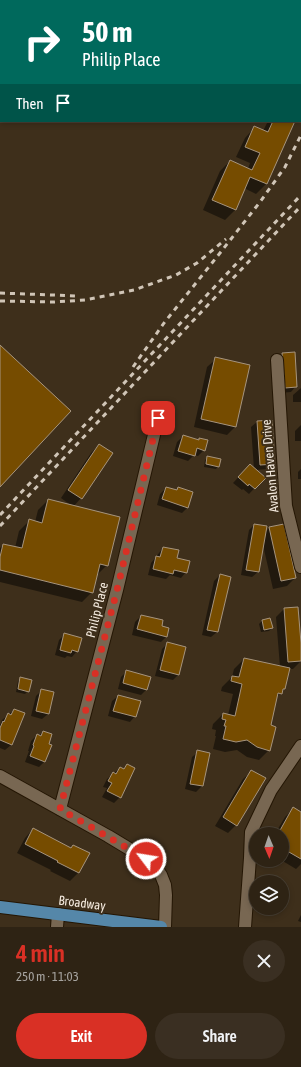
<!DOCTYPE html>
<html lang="en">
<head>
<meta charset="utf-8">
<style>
	body { margin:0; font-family:"Asap Condensed",sans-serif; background:#3a2f22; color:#f1f3f6; height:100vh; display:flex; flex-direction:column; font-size:15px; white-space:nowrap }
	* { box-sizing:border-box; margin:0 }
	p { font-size:13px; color:#a7a4a0 }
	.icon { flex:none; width:22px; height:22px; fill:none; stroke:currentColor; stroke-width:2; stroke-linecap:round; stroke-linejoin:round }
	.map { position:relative; height:927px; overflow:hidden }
	.drawer { display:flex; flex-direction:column; background:#2e2314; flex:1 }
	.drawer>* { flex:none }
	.banner { position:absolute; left:0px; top:0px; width:301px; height:122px; box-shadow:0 2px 6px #0003,0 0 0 1px #494034; background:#00695c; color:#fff; overflow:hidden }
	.needle { width:26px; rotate:178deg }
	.controls { position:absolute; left:249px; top:827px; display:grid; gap:8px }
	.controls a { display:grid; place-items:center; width:40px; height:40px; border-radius:50%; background:#2e2314; box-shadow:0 2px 6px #0003,0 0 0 1px #494034; font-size:20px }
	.pin { position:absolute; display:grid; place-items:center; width:34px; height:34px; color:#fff; margin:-17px; border-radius:8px; box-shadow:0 2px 6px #0006 }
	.me { position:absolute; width:44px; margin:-22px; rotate:301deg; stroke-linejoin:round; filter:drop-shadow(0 0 3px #0008) }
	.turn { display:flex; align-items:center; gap:14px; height:84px; padding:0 16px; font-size:18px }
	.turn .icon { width:52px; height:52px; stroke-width:2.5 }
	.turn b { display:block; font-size:28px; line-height:34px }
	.then { display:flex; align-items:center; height:38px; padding:0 16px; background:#0003; gap:8px; font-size:15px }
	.round { display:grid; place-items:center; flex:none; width:42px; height:42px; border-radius:21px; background:#3a2f22 }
	.summary { display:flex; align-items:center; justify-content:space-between; height:68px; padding:0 16px }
	h1 { font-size:24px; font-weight:600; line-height:30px; color:#d93025 }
	.action { display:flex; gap:8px; margin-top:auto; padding:8px 16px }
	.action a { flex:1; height:46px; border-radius:24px; background:#d93025; color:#fff; font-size:16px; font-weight:600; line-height:46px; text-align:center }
	.action a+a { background:#3a2f22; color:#f1f3f6 }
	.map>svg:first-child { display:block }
</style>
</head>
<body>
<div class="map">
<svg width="301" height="927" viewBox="0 0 301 927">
	<rect width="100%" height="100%" fill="#3e2f1b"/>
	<!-- shadow -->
	<g fill="#0007">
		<path d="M268,121H294L266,184L256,194L244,188L235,210L225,220L203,210L220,171L230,161L248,169L250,163L236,157L245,138L255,127L263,131Z"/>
		<path d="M283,354L296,386L291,392L279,393L277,359Z"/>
		<path d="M216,359L235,427L227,435L194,427L207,367Z"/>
		<path d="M301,369V402H293V395L301,388Z"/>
		<path d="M257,422L274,464L268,469L255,470L264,478L249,494L243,489L242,490L233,483L250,465L254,469L251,427Z"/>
		<path d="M301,425V441H295V431Z"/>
		<path d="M183,436L198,441L200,439L204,450L198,456L194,455L188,461L173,456L177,442Z"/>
		<path d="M99,445L81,498L73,507L107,565L97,575L92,592L82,602L0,582V548L4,545L15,548L19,531L30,520L35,522L38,510L48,500L72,506L61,498L91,453Z"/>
		<path d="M208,457L218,466L216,469L204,467L205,460Z"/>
		<path d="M301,469V479H298V472Z"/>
		<path d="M166,488L176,491L178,489L188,507L182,513L157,505L160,494Z"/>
		<path d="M254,525L265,533L269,528L295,578L287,586L273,589L263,545L258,572L252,577L241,575L249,530Z"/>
		<path d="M163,548L176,559L186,572L181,578L170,575L166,579L148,575L151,563Z"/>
		<path d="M220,575L217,632L211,637L202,635L214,581Z"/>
		<path d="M284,609L301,657V661L293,669H289L284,689L276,698L270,726L269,750L259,760L247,757L237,750L225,752L213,749L216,736H215L216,730L212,729L213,724L223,714L228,715L233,694L221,691L222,687L232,677L234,669L244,659L280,667L276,617Z"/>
		<path d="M141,616L161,627L167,636L161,642L132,635L135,622Z"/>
		<path d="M270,619L272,628L269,631L261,632L259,624L262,621Z"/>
		<path d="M65,634L77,651L72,657L67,656L65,658L55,655L59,640Z"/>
		<path d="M168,643L179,674L173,680L155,676L162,649Z"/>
		<path d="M127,671L147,689L141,695L118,689L121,677Z"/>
		<path d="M21,679L28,691L25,694L16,692L18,681Z"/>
		<path d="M42,690L48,714L42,719L31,716L36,696Z"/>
		<path d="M118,696L135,716L130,722L108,716L112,701Z"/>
		<path d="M14,710L23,714L11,745L5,750L0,748V725L2,720Z"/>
		<path d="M43,732L45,761L39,767L25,762L29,751H28L31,741L37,735L39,736Z"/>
		<path d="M198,752L209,754L202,786L196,792L185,789L192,757Z"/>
		<path d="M127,765L120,797L114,803L102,797L107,788L103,787L107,779L120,768L123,769Z"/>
		<path d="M252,771L236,825L228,833L215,826L243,779Z"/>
		<path d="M293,809L301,813V864L296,869L281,860H282V834H275L285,817Z"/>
		<path d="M33,829L71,848L73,846L88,854L78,873L70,881L50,871L51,870L17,853L25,838Z"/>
		<path d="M301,915V922L298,921Z"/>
	</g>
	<!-- building -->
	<g fill="#764c00" stroke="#a6947e">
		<rect x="66" y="0" width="81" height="1"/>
		<path d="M301,57V108L300,110V59Z"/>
		<path d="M273,121H295L267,184L250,177L236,210L212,200L230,160L252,170L260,153L245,147L254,126L268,132Z"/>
		<path d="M0,345L71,411L0,487Z"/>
		<path d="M295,352L297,387L285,388L282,353Z"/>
		<path d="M215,357L250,365L236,427L201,419Z"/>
		<path d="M272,420L275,464L260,465L257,421Z"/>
		<path d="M183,435L199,440V438L208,440L205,451L197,448L195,456L178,451Z"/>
		<path d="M99,444L113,453L82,499L68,490Z"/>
		<path d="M207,456L221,459L219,467L206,464Z"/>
		<path d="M250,464L266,478L255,489L249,484L248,486L238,477Z"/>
		<path d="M166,487L177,490L178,487L193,492L188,508L162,499Z"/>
		<path d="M48,499L120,517L108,566L100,564L93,593L0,570V557L3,544L22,548L29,519L42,523Z"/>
		<path d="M254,524L267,526L259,572L246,570Z"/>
		<path d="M284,524L296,578L281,581L269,527Z"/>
		<path d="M163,547L179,550L177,558L190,561L187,573L174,570L173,574L153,569L156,556L160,557Z"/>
		<path d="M220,574L231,577L218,632L207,630Z"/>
		<path d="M298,607L301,643V661L288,662L284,608Z"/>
		<path d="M141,615L163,620L162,626L169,628L167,637L137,629Z"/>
		<path d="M270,618L273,628L264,630L262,620Z"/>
		<path d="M64,633L82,638L78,652L72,650L71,653L60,650Z"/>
		<path d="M167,642L186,647L179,675L160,670Z"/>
		<path d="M244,658L290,668L285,689H283L282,694L278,693L271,725L276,727L270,751L257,747L247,740L236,742L223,739L226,726H224L226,720L222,719L223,713L235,716L242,684L231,681L232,676L239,677Z"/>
		<path d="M126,670L151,677L147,690L123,683Z"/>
		<path d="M20,677L32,680L29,692L18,689Z"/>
		<path d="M41,689L54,692L49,714L36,711Z"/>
		<path d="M118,695L141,701L136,717L113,711Z"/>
		<path d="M14,709L25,713L12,745L0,740V728L3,721L4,722L8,713L11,715Z"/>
		<path d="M43,731L52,734L49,744L52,745L45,762L30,756L34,746L33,745L37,734L41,736Z"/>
		<path d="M197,750L210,753L203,786L190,784Z"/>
		<path d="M127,764L135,768L121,798L107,791L112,783L108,781L113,772L116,774L120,767L124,769Z"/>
		<path d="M251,770L266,778L237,826L223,817Z"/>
		<path d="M293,807L301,812V859L282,848V834H278Z"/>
		<path d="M33,828L71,848L73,845L90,853L79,873L57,862L58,861L25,844Z"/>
	</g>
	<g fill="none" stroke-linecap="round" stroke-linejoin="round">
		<defs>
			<g id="minor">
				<path d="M277,360L286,506L301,567"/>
				<path d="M0,776L108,836L146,859L154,865L161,875L165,885L166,895L165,927"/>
				<path d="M60,809L117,590L158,418"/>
				<path d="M57,927L58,914"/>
				<path d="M245,927L250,858L251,832L271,790L301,746"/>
			</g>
			<path id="major" d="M0,907L161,927"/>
		</defs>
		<!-- minor casing -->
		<use href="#minor" stroke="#241604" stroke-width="14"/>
		<!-- major casing -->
		<use href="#major" stroke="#241604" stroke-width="14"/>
		<!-- minor -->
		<use href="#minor" stroke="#786752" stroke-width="12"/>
		<!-- major -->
		<use href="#major" stroke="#5587a9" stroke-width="12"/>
		<!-- rail -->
		<g stroke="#d0c5b7" stroke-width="3" stroke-dasharray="5 5" stroke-linecap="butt">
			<path d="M0,293L78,296"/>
			<path d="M0,301L54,302L85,300L134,290L176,275L197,263L226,239"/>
			<path d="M133,367L164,323L220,253L260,202L285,167L301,135"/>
			<path d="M0,515L301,195"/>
			<path d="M0,526L301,206"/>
		</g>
	</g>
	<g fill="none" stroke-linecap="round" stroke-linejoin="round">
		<!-- route -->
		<path stroke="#d93025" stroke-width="7" stroke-dasharray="0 12.6" d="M146,859L60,809L117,590L158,418"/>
	</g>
	<g text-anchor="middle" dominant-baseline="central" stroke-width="4" stroke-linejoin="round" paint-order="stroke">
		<!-- street labels -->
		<g font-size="13" fill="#f3e9dd" stroke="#3e2f1b">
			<text transform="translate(270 466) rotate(-95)">Avalon Haven Drive</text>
			<text transform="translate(97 610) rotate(-76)">Philip Place</text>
			<text transform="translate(82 903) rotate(7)">Broadway</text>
		</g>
	</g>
</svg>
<div class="controls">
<a><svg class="needle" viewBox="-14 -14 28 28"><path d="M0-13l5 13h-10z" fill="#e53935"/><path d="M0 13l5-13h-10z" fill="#a7a4a0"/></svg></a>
<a><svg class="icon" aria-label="layers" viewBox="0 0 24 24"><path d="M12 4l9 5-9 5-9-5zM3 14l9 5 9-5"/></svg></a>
</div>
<div class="pin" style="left:158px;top:418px;background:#d93025"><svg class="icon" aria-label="arrive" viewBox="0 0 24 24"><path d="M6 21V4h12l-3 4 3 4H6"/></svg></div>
<svg class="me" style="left:146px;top:859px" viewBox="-20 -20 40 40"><circle r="17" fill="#d93025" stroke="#fff" stroke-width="3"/><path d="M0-11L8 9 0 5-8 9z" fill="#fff"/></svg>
<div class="banner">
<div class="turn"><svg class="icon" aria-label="right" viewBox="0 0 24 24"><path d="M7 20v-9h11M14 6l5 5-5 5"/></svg><div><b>50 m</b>Philip Place</div></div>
<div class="then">Then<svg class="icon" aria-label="arrive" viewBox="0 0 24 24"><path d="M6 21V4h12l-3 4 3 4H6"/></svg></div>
</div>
</div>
<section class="drawer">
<div class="summary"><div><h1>4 min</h1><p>250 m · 11:03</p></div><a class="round"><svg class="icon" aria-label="close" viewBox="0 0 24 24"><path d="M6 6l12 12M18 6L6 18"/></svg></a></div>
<div class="action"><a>Exit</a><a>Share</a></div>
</section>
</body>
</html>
